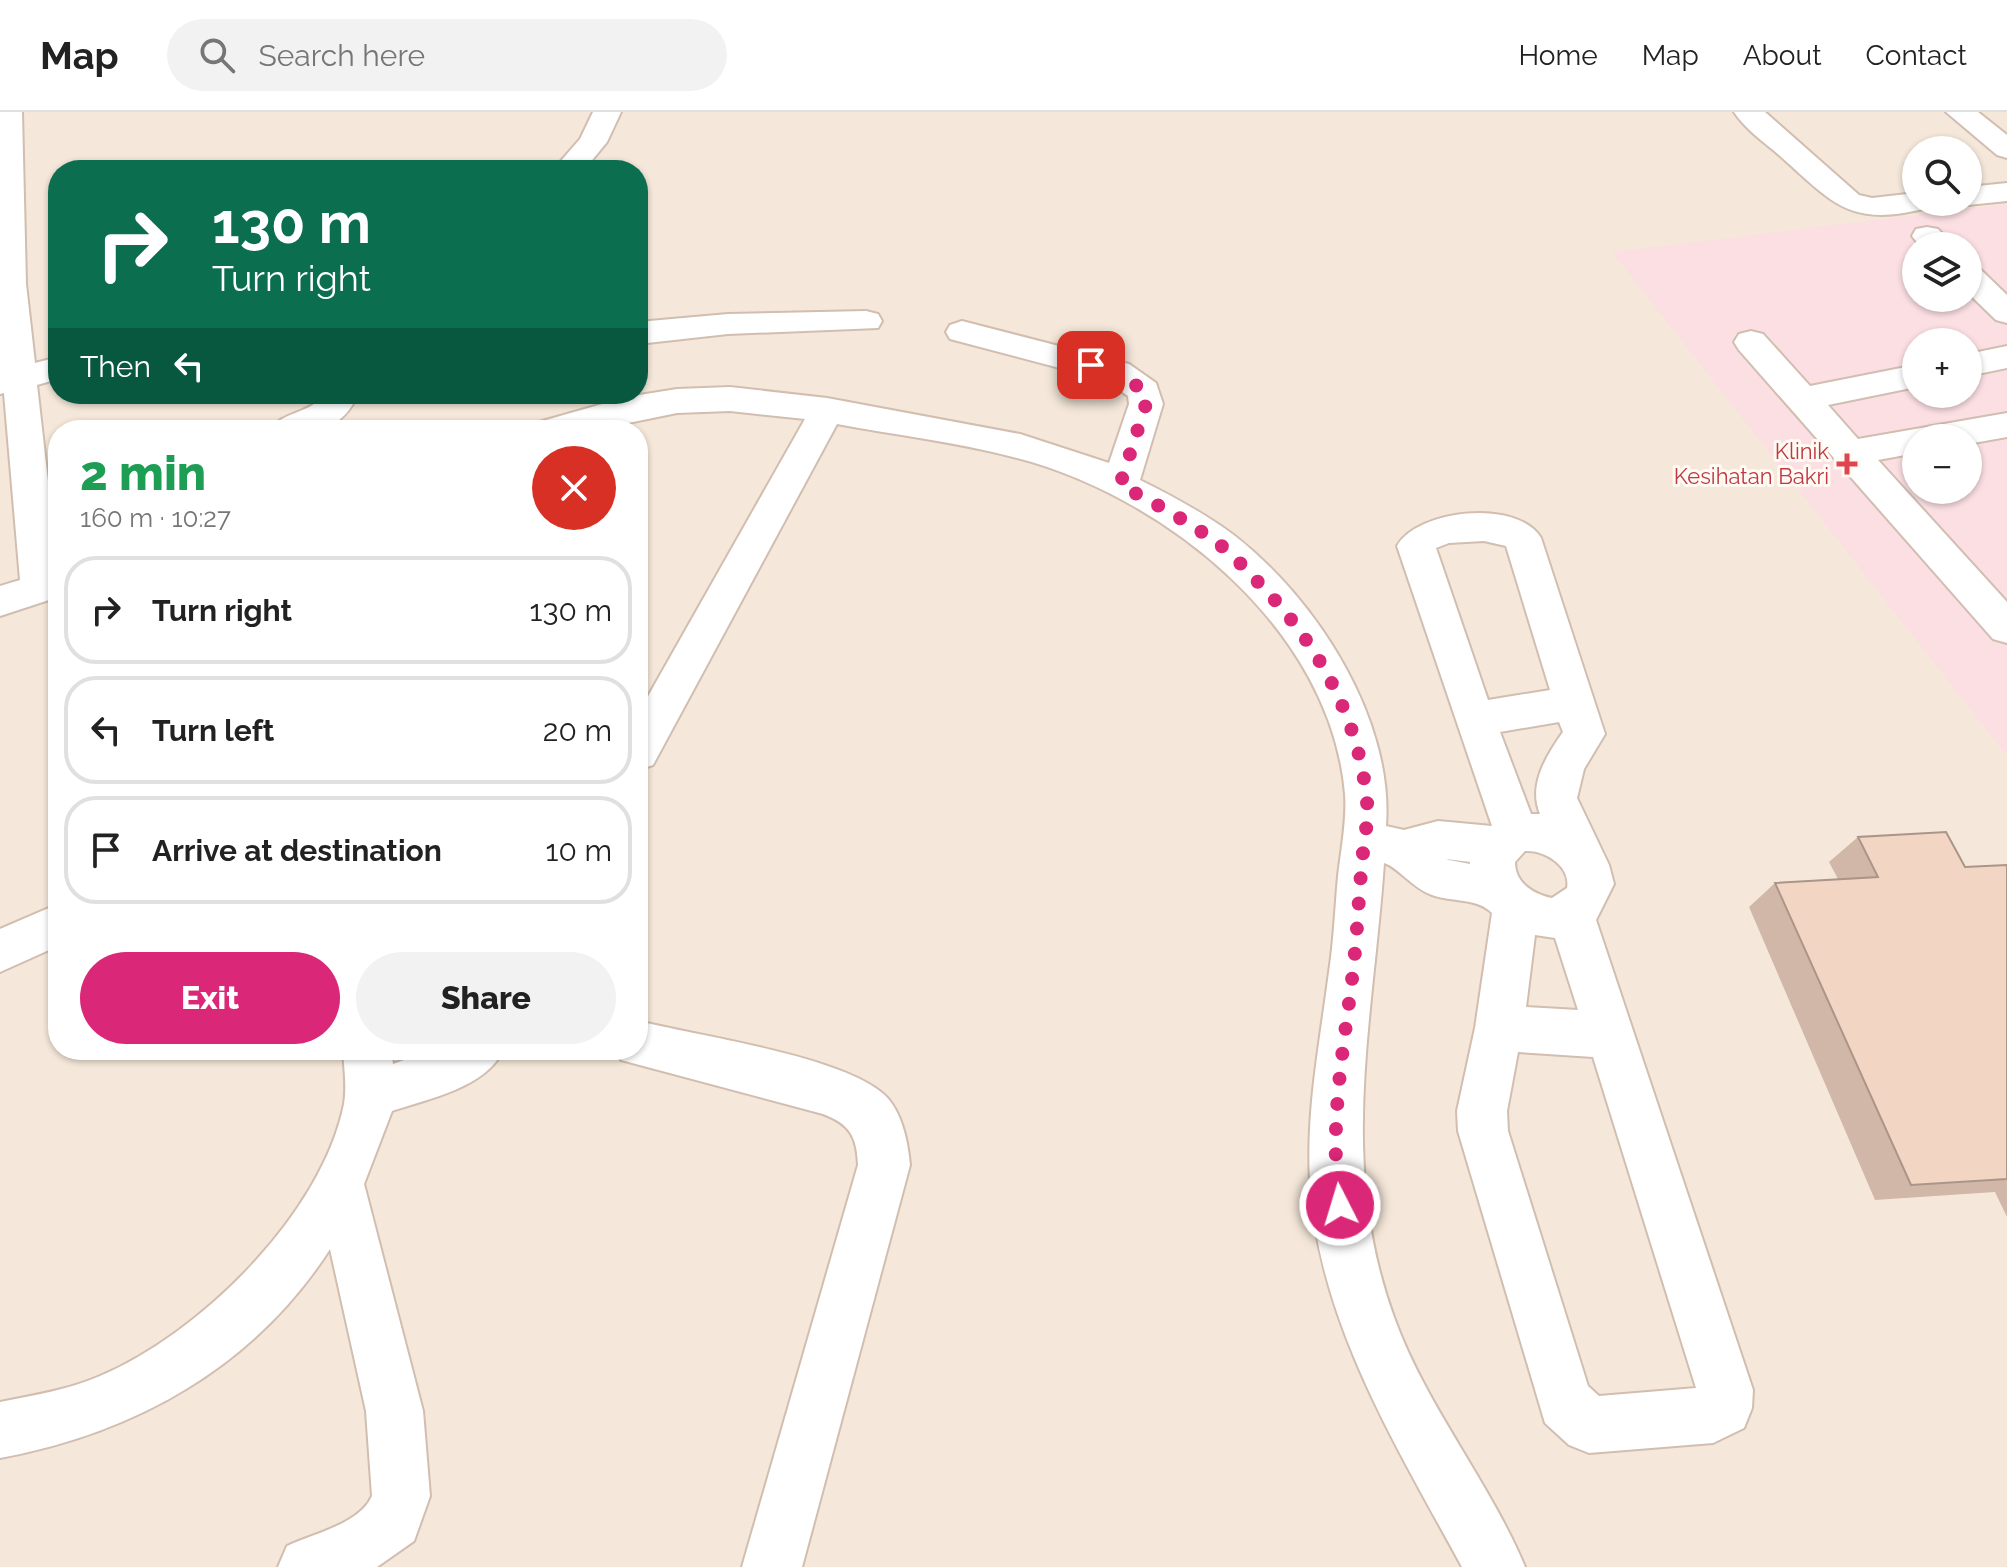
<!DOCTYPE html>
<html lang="en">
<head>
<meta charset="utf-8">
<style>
	body { margin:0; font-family:Raleway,sans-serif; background:#f2f2f2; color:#222; height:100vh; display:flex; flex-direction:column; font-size:30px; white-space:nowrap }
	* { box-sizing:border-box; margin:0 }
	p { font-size:26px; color:#767676 }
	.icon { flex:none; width:44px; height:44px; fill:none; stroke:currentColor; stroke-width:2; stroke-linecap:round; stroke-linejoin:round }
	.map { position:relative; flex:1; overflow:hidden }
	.sheet { position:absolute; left:48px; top:308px; width:600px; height:640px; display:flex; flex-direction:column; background:#fff; border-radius:32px; box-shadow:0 2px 6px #0004 }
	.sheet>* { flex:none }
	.banner { position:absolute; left:48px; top:48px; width:600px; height:244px; border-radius:32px; box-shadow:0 2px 6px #0004; background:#0b6e4f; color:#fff; overflow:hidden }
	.fabs { position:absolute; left:1902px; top:24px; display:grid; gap:16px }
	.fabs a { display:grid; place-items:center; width:80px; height:80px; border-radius:50%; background:#fff; box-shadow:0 2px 6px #0004; font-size:40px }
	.pin { position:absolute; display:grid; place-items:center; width:68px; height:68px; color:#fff; margin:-34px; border-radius:16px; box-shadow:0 4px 12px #0006 }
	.me { position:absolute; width:88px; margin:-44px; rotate:355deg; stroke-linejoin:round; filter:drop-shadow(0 0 6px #0008) }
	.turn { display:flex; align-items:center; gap:28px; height:168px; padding:0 32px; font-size:36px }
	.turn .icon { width:104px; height:104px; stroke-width:2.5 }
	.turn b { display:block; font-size:56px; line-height:68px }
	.then { display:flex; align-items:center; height:76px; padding:0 32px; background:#0003; gap:16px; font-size:30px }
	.round { display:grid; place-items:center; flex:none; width:84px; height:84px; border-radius:42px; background:#f2f2f2 }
	.headline { display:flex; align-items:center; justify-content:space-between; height:136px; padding:0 32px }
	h1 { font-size:48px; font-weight:800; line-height:60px; color:#1e9e55 }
	.button { display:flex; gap:16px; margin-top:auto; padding:16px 32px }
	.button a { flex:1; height:92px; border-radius:48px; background:#db2777; color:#fff; font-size:32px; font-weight:800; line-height:92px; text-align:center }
	.button a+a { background:#f2f2f2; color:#222 }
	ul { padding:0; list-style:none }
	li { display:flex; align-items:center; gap:24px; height:108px; margin:0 16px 12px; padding:0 16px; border:4px solid #e0e0e0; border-radius:32px }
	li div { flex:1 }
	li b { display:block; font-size:30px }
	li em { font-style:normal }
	header { display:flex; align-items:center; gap:48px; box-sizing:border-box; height:112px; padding:0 40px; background:#fff; border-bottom:2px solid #e0e0e0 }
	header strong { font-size:38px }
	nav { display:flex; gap:44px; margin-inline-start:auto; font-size:28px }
	.search { width:560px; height:72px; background:#f2f2f2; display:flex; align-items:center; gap:20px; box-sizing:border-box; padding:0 28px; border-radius:44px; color:#767676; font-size:30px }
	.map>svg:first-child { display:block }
</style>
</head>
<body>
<header>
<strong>Map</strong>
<div class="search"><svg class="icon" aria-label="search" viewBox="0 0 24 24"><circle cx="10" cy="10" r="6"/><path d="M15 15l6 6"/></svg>Search here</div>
<nav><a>Home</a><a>Map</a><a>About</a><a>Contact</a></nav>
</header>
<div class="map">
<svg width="2007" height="1455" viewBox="0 0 2007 1455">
	<rect width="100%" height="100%" fill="#fdf6ec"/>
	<!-- residential -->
	<path fill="#f5e8da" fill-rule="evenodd" d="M0,0H2007V1455H0ZM1916,38H1968V90H1916ZM58,58H638V282H58ZM1916,134H1968V186H1916ZM1916,230H1968V282H1916ZM58,318H638V938H58ZM1916,326H1968V378H1916Z"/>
	<!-- medical -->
	<path fill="#fbdfe3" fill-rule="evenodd" d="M2007,92V644L1612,140ZM1916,134H1968V186H1916ZM1916,230H1968V282H1916ZM1916,326H1968V378H1916Z"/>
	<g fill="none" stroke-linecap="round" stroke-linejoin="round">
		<defs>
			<g id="minor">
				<path d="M0,0H22L26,172L35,251L58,245V267L37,273L58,457V485L0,504V474L20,468L4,281L0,282Z"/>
				<path d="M593,0H621L607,30L584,58H553L580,27Z"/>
				<path d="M1734,0H1765L1859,83L1872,86L1916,81V90H1931L1927,96C1849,116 1833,91 1779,43C1764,30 1745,17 1734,0Z"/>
				<path d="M1946,0H1978L2007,23V46L1997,43Z"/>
				<path d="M2007,71V89L1968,93L1957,90H1968V75Z"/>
				<path d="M1927,115L1938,117L1954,134H1920L1912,124L1916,117Z"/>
				<path d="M1968,153L1979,156L2007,183V211L1996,208L1968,181Z"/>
				<path d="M866,199L878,202L882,209L878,216L728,222L638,232V210L728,202Z"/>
				<path d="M962,209L1129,252L1156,271L1163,292L1140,368C1172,384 1206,402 1235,424C1317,488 1394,608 1386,714L1404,718L1438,709L1492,714L1397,434C1418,397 1518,387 1541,426L1605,622L1584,657L1577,686L1609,753L1614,772L1596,808L1753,1278L1752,1296L1744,1316L1713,1331L1589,1341L1569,1333L1545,1311L1458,1019L1457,999L1475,916L1492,801C1478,786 1451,790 1432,783C1412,776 1398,755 1384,751C1373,911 1337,1052 1395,1208C1427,1295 1489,1369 1525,1455H1462C1397,1335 1318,1209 1310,1069C1306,998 1320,930 1329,860C1334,828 1335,796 1338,764C1341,738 1347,708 1345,682C1331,517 1165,383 1013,345C956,330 895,323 837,312L653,653L638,658V602L805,307L730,299L677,301L594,318H533L539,310L627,285L677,277L730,275L827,286L1020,322L1109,351L1129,292L1128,284L1105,268L950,227L946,220L950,213ZM1484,429L1506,434L1550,578L1488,588L1436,436L1449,431ZM1559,610L1563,620C1546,644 1528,673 1540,702H1531L1500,620ZM1525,739C1545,738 1571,754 1567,776L1552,786C1533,782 1515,771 1515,750ZM1446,747L1470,750V752L1449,748ZM1535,823L1555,826L1578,898L1526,895ZM1518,940L1593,945L1696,1276L1599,1284L1588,1274L1508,1019L1507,999Z"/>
				<path d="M1751,219L1763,222L1810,274L1916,253V275L1828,293L1858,327L2007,301V325L1968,332V326H1916V341L1878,348L2007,490V531L1993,527L1739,238L1734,230L1739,222Z"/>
				<path d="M2007,234V256L1968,264V242Z"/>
				<path d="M324,282H358C339,325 310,318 270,318C282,299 311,302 324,282Z"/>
				<path d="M58,792V834L0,860V817Z"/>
				<path d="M638,909C699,924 834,943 881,980C901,995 908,1029 910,1053L802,1455H742L858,1053C857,1025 850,1012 823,1002L621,948L616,938H638Z"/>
				<path d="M343,938H391L393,952L431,938H503C487,975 428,987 392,999L364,1072L423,1299L430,1384L414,1429L377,1455H278L287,1434C312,1422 360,1412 372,1384L366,1299L330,1137C254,1255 135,1321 0,1346V1290C34,1283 68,1278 100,1264C200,1222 322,1102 344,992C347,974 344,956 343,938Z"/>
			</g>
		</defs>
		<!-- minor casing -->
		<use href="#minor" stroke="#d1beb0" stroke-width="4"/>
		<!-- minor -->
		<use href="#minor" fill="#fff" fill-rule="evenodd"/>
	</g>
	<!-- wall -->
	<path fill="#d1b7a8" d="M1858,725L1965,755L2007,753V1105L1995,1080L1875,1088L1749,795L1775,771L1838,767L1829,750Z"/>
	<!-- building -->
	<path fill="#f3d5c3" stroke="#aa9588" stroke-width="2" d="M1946,720L1965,755L2007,753V1067L1911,1073L1775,771L1878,765L1858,725Z"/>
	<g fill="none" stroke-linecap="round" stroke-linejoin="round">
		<!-- route -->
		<path stroke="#db2777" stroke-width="14" stroke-dasharray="0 25.2" d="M1091,253L1117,260L1144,279L1146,292L1120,373C1154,391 1190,410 1220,433C1233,442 1244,456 1255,467C1319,531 1364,613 1368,705C1359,756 1359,808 1353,859C1344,936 1328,1015 1340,1093"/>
	</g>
	<!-- markers -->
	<path fill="#e0444e" stroke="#fffaf3" stroke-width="3" d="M1843 340h8v8h8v8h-8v8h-8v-8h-8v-8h8z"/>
	<g text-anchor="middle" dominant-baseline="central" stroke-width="6" stroke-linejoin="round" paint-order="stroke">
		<!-- health labels -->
		<g font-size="22" fill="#be3a42" stroke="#fffaf3" text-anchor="end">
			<text x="1829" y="339">Klinik<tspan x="1829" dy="25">Kesihatan Bakri</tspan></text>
		</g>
	</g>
</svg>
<div class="fabs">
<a><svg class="icon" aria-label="search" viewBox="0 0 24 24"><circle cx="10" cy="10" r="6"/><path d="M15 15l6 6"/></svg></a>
<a><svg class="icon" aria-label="layers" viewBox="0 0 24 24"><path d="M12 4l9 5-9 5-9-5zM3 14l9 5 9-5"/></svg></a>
<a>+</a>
<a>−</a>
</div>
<div class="pin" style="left:1091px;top:253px;background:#d93025"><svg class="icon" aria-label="arrive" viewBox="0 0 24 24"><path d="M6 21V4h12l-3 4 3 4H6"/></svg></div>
<svg class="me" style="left:1340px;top:1093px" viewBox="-20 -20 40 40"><circle r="17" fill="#db2777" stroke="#fff" stroke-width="3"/><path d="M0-11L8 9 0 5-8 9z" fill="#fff"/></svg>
<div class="banner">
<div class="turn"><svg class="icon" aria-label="right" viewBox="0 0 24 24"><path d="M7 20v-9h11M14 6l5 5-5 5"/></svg><div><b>130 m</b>Turn right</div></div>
<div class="then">Then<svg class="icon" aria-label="left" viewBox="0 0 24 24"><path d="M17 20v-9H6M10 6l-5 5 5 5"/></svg></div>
</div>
<section class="sheet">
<div class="headline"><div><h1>2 min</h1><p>160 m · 10:27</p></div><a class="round" style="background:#d93025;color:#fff"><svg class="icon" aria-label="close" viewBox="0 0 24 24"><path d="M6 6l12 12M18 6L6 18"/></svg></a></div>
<ul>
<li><svg class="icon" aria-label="right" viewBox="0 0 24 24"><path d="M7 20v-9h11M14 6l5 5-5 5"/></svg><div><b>Turn right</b></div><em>130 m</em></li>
<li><svg class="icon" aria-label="left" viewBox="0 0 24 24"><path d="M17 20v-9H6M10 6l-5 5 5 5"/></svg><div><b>Turn left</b></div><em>20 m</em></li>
<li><svg class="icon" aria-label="arrive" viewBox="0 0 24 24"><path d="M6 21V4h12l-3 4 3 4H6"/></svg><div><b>Arrive at destination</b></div><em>10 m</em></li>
</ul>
<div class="button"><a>Exit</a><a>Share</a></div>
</section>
</div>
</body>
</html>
